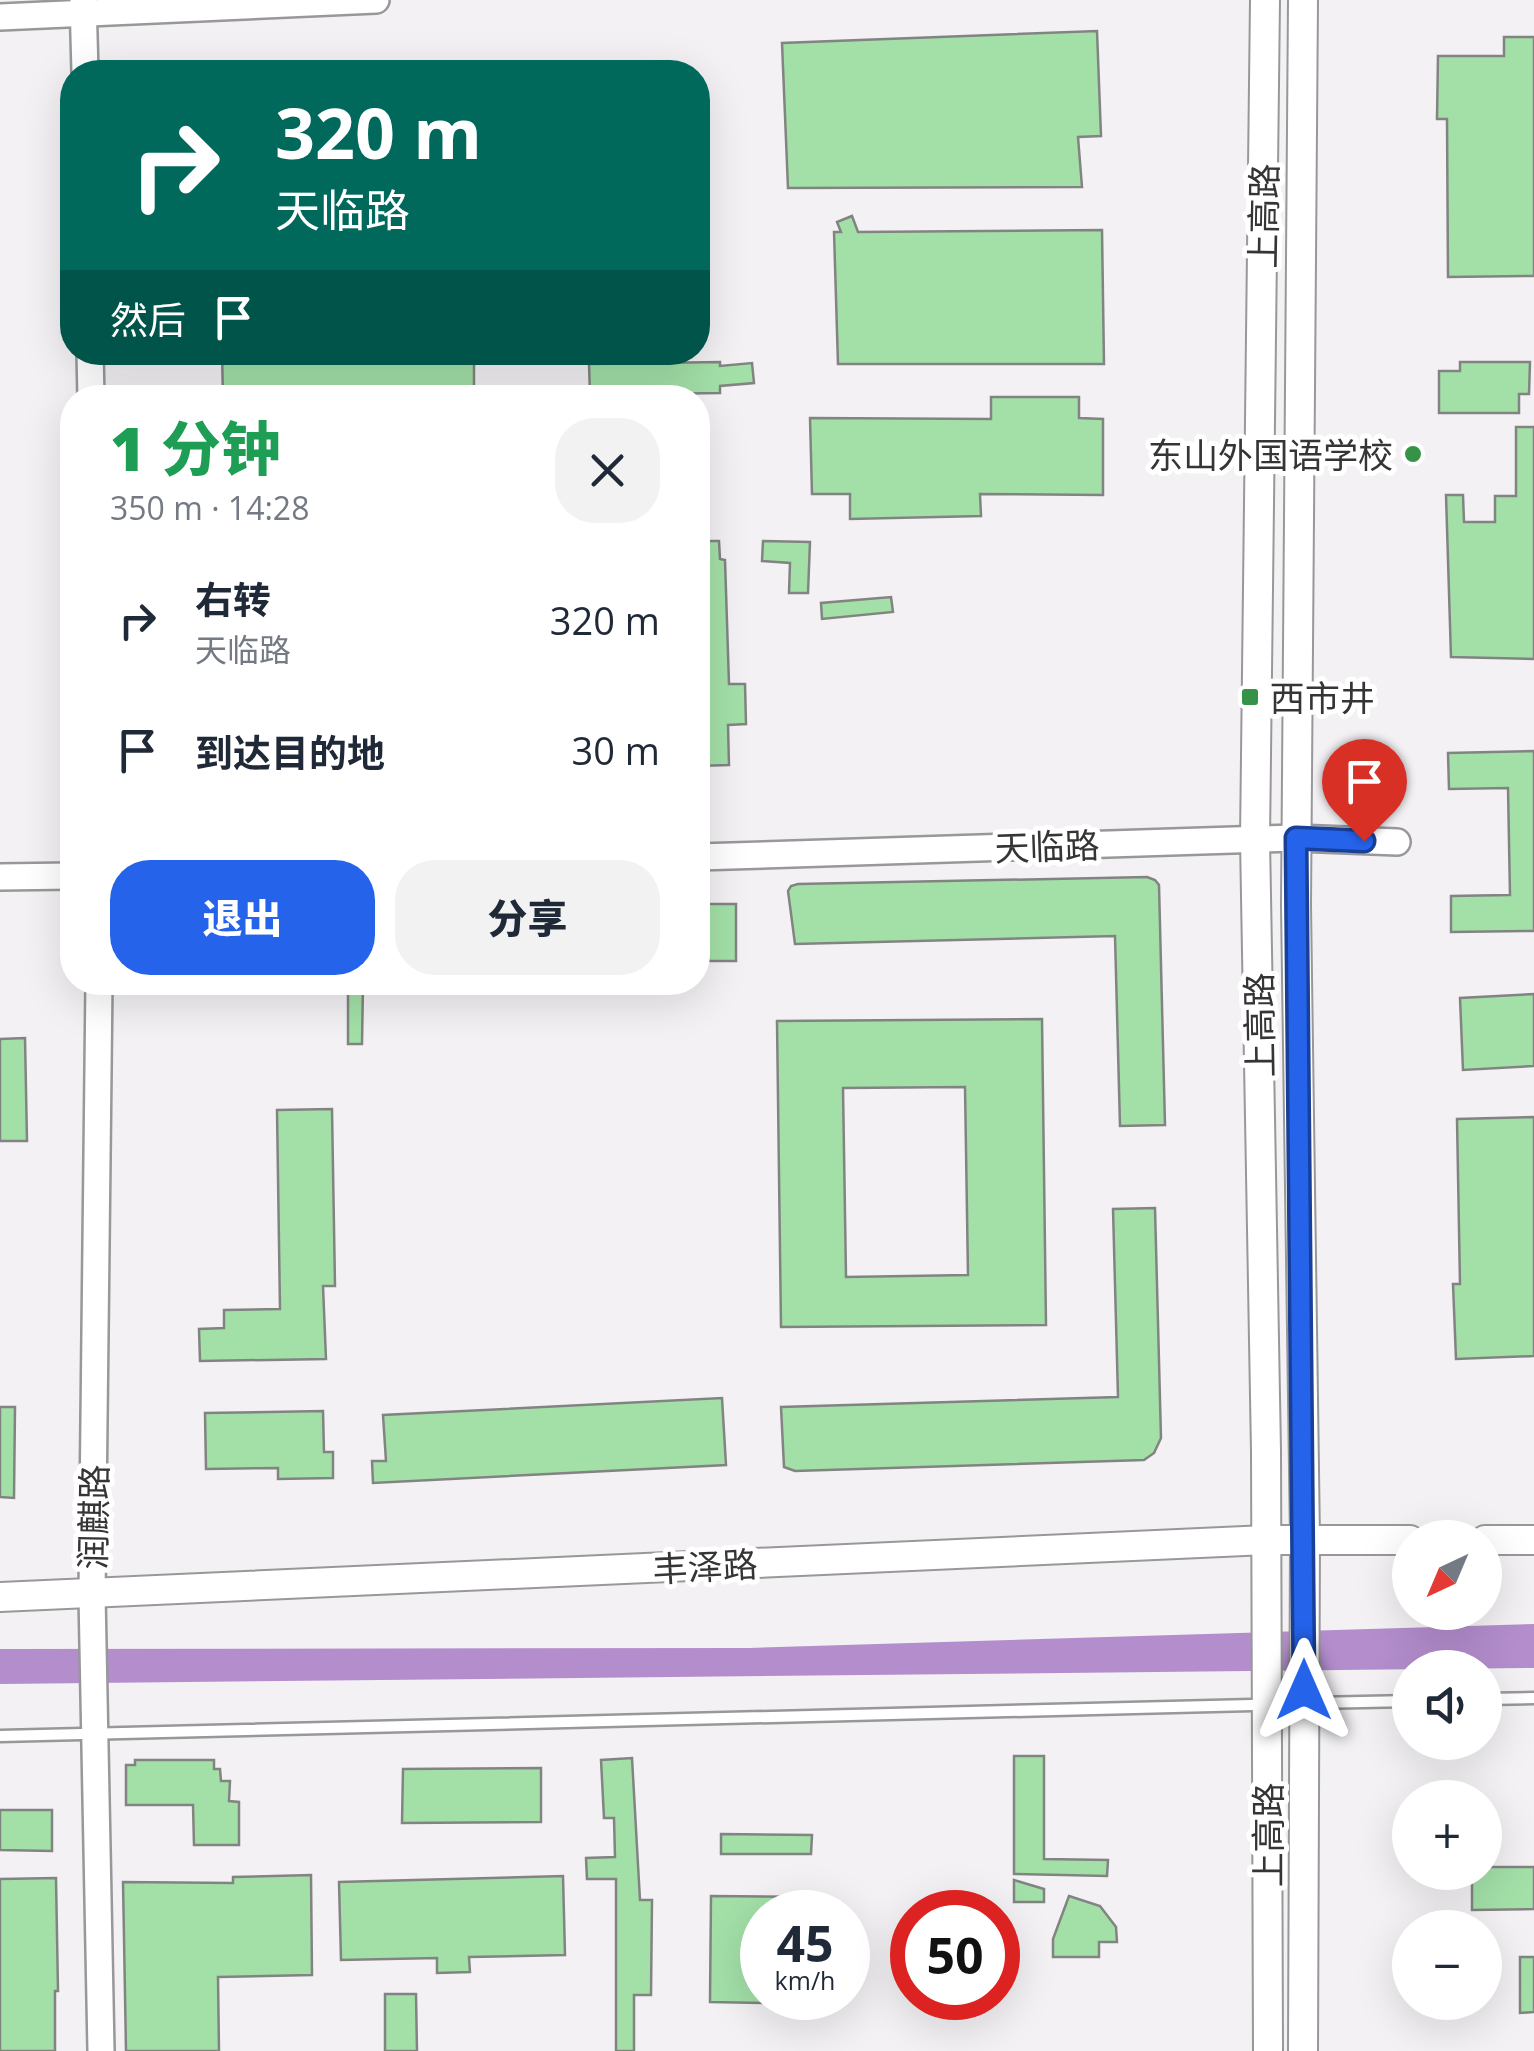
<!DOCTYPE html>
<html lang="zh">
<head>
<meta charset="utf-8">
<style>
	body { margin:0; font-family:"Open Sans","Noto Sans SC",sans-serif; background:#f2f2f3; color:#1f2937; height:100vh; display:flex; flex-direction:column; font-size:38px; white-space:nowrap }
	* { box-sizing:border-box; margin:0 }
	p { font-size:32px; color:#747a83 }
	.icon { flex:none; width:55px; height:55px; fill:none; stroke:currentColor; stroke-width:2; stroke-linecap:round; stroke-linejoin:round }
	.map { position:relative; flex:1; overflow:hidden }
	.drawer { position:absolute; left:60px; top:385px; width:650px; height:610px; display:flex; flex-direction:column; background:#fff; border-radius:40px; box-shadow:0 10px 40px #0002 }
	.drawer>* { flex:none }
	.hud { position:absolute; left:60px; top:60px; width:650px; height:305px; border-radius:40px; box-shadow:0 10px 40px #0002; background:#00695c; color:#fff; overflow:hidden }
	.needle { width:65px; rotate:224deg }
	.buttons { position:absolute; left:1392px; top:1520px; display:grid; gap:20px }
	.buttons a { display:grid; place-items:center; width:110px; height:110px; border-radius:50%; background:#fff; box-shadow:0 10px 40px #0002; font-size:50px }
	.speed { position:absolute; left:740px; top:1890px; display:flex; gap:20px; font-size:50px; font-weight:700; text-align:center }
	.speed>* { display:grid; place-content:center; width:130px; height:130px; border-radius:50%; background:#fff; box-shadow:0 10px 40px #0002; line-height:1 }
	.speed small { font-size:25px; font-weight:400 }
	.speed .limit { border:15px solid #d22; background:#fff; color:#111 }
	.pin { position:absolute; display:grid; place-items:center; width:85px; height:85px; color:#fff; margin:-102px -42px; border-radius:50% 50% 50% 0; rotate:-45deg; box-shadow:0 0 10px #0007 }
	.pin .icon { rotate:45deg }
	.me { position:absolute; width:110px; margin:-55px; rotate:0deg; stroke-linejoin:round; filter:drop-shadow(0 0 8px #0008) }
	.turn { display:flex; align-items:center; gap:35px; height:210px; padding:0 50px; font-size:45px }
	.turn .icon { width:130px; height:130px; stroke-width:2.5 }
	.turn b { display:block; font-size:70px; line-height:85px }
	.then { display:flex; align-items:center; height:95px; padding:0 50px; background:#0003; gap:20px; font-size:38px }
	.round { display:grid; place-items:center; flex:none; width:105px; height:105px; border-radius:40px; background:#f2f2f3 }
	.headline { display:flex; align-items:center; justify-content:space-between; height:170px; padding:0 50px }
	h1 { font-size:60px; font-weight:800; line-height:75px; color:#1e9e55 }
	.primary-button { display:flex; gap:20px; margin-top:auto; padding:20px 50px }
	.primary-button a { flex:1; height:115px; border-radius:40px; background:#2563eb; color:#fff; font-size:40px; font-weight:800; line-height:115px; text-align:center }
	.primary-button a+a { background:#f2f2f3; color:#1f2937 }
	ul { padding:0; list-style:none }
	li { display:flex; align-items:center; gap:30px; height:130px; padding:0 50px }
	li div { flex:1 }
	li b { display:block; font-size:38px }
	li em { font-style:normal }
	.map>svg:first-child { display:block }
</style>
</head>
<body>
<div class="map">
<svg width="1534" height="2051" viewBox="0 0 1534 2051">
	<rect width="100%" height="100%" fill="#f3f1f4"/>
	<!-- water -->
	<path fill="#b38dcc" d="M1534,1624V1668L0,1684V1649L749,1648Z"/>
	<!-- building -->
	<g fill="#a3e0a8" stroke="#828482" stroke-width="2.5" fill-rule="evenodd">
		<path d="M1097,31L1101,136L1078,137L1082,187L788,188L782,43Z"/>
		<path d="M1504,37H1534V276L1448,277L1447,119H1437L1438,56H1504Z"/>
		<path d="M852,216L858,232L1102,230L1104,364H838L834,232H841L837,222Z"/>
		<path d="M222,352H474V398H223Z"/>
		<path d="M720,362V366L752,363L754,383L720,386V393L590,395L589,364Z"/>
		<path d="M1460,362H1530L1529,394H1519V413H1439V371H1460Z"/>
		<path d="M991,397H1079V418L1103,419V495L980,494L981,516L850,519V494H812L810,418L991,419Z"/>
		<path d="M1516,427H1534V659L1451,657L1446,495H1463L1464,522H1495V496H1516Z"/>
		<path d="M698,541H719L720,559L725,560L729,684H745L746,724L728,725L729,765L698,766Z"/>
		<path d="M763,541L810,542L808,593H789L790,563L762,561Z"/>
		<path d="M891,597L893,612L822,619L821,603Z"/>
		<path d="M1534,751V931L1451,932V896L1510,895L1508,788L1449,789L1448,753Z"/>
		<path d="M1147,877L1155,880L1159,885L1165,1125L1120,1126L1115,936L795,944L788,891L791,886L798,884Z"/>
		<rect x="698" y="904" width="38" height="57"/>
		<path d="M348,984H363L362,1044H348Z"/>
		<path d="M1534,994V1066L1463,1070L1460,998Z"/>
		<path d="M1042,1019L1046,1325L781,1327L777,1021ZM965,1087L968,1275L846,1277L843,1088Z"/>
		<path d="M25,1038L27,1141H0V1039Z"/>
		<path d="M332,1109L335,1286H323L326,1359L200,1361L199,1329L224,1328V1310L280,1309L277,1110Z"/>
		<path d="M1534,1117V1356L1456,1359L1453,1284H1460L1457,1119Z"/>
		<path d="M1155,1208L1161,1438L1154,1453L1144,1460L795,1471L784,1467L781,1407L1118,1397L1113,1209Z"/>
		<path d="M722,1398L726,1465L373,1483L372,1461H386L383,1415Z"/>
		<path d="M0,1407H15L14,1498L0,1497Z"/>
		<path d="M323,1411L324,1452H333V1478L278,1479V1468L206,1469L205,1413Z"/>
		<path d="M1014,1756H1044V1859L1108,1860L1107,1876L1014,1874Z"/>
		<path d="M632,1758L640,1900H652L651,1995H634V2051H616V1879H587L586,1858L615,1857L614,1818H604L601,1760Z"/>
		<path d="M135,1760H214V1769H220L221,1781H230L229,1801L239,1802V1845H194L193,1805H126V1765H135Z"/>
		<path d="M541,1768V1822L402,1823L403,1769Z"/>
		<path d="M0,1810H52V1851L0,1850Z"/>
		<path d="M721,1834L812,1835L811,1854H721Z"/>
		<path d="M1485,1867H1534V1909L1472,1910V1872H1485Z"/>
		<path d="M311,1875L312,1975L218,1977L219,2051H126L123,1882L233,1883V1877Z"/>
		<path d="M563,1876L565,1955L469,1957L470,1972L437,1973V1958L341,1960L339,1882Z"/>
		<path d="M56,1878L58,1991H55V2051H0V1879Z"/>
		<path d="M1014,1880L1044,1889V1902H1014Z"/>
		<path d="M711,1896L818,1897V1912H762V2003L710,2002Z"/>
		<path d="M1069,1896L1100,1906L1116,1927L1117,1942H1099V1957H1053V1939Z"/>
		<path d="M1520,1957H1534V2012L1520,2013Z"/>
		<path d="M385,1994H416L417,2051H385Z"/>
	</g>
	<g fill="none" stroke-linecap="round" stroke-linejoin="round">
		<defs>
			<g id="service">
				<path d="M1485,1699L1534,1698"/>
				<path d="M1315,1703L1410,1701"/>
				<path d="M0,1736L1294,1704"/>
			</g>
			<g id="tertiary">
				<path d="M83,0L85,72"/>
				<path d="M0,17L376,0"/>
				<path d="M90,352L91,398"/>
				<path d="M698,857L1296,838L1397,842"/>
				<path d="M0,877L72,876"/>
				<path d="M99,982L92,1595L101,2051"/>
			</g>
			<g id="secondary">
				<path d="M1265,0L1255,840L1266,1451L1268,2051"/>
				<path d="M1485,1540H1534"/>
				<path d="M0,1597L1267,1540H1410"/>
				<path d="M1303,2051L1305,1540L1296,905L1303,0"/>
			</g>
		</defs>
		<!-- service casing -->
		<use href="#service" stroke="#989799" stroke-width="15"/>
		<!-- tertiary casing -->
		<use href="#tertiary" stroke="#989799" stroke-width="30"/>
		<!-- secondary casing -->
		<use href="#secondary" stroke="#989799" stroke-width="32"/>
		<!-- service -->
		<use href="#service" stroke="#fff" stroke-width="10"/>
		<!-- tertiary -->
		<use href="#tertiary" stroke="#fff" stroke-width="25"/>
		<!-- secondary -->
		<use href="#secondary" stroke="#fff" stroke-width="28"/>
		<defs>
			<path id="service-bridge" d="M1294,1704L1315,1703"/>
		</defs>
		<!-- service-bridge casing -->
		<use href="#service-bridge" stroke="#989799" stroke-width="15" stroke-linecap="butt"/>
		<!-- service-bridge -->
		<use href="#service-bridge" stroke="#fff" stroke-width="10"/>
	</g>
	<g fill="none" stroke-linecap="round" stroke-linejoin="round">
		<defs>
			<path id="route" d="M1304,1690L1296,838L1364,841"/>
		</defs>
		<!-- route casing -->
		<use href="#route" stroke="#184099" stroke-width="25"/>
		<!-- route -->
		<use href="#route" stroke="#2563eb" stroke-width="18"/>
	</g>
	<!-- markers -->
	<g fill="#349346" stroke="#fff" stroke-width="4">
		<circle cx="1413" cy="454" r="10"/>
		<rect x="1240" y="687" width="20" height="20" rx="5"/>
	</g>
	<g text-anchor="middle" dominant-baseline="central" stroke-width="10" stroke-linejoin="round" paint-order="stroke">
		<!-- street labels -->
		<g font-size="35" fill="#353536" stroke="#fff">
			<text transform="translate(1263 216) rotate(-89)">上高路</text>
			<text transform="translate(1047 846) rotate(-2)">天临路</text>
			<text transform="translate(1259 1025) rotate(-91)">上高路</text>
			<text transform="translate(93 1517) rotate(-89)">润麒路</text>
			<text transform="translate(705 1566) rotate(-3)">丰泽路</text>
			<text transform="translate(1267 1835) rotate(-90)">上高路</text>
		</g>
		<!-- poi labels -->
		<g font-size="35" fill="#353536" stroke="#fff" text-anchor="end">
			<text x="1393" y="454">东山外国语学校</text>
			<text x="1270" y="697" text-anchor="start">西市井</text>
		</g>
	</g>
</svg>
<div class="buttons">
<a><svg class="needle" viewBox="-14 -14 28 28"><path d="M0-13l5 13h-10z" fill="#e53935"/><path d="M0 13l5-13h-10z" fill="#747a83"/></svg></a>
<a><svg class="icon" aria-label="sound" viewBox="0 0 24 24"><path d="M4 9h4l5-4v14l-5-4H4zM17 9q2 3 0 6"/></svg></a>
<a>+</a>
<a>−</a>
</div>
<div class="speed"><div>45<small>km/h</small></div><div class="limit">50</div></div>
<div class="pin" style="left:1364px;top:841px;background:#d93025"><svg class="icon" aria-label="arrive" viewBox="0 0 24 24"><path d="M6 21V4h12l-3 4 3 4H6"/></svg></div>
<svg class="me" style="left:1304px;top:1690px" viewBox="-20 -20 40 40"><path d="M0-17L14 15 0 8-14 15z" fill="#2563eb" stroke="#fff" stroke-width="4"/></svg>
<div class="hud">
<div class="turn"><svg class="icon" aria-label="right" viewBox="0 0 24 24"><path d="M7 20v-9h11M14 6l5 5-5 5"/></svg><div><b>320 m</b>天临路</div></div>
<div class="then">然后<svg class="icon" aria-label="arrive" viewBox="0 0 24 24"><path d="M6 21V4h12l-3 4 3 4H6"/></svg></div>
</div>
<section class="drawer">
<div class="headline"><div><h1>1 分钟</h1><p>350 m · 14:28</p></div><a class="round"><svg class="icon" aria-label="close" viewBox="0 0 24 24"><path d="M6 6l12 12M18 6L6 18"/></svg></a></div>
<ul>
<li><svg class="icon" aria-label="right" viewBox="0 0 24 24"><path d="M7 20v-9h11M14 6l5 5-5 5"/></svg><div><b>右转</b><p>天临路</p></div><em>320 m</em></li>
<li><svg class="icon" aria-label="arrive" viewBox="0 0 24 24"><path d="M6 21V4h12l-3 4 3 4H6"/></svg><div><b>到达目的地</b></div><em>30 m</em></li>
</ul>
<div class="primary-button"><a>退出</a><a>分享</a></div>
</section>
</div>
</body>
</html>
